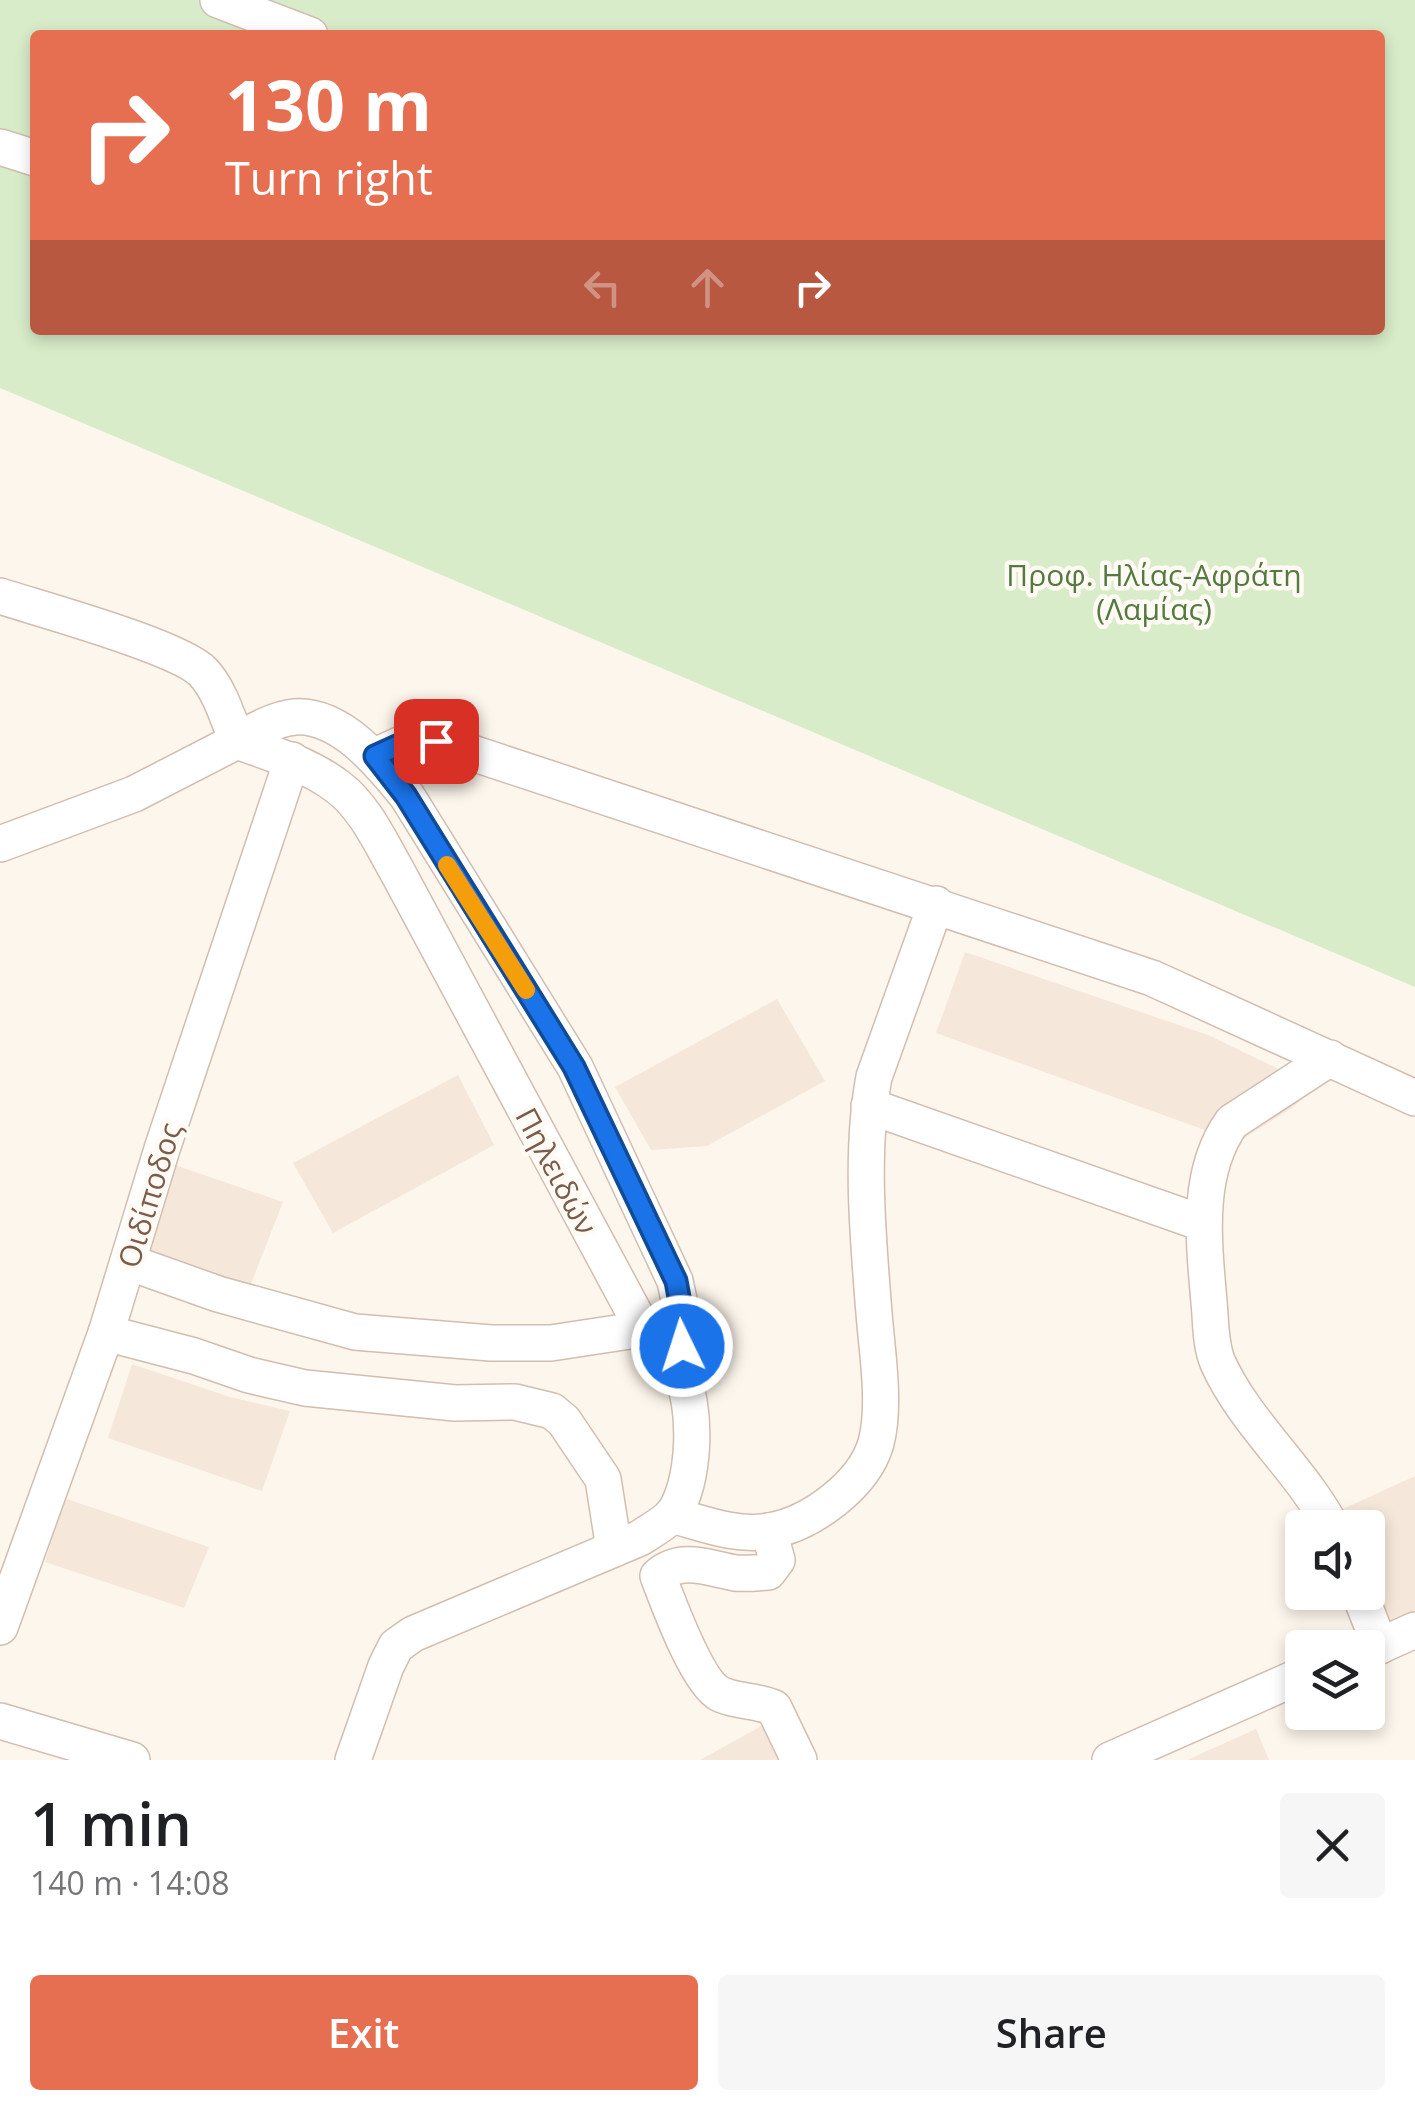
<!DOCTYPE html>
<html lang="en">
<head>
<meta charset="utf-8">
<style>
	body { margin:0; font-family:"Open Sans",sans-serif; background:#f6f6f6; color:#202124; height:100vh; display:flex; flex-direction:column; font-size:38px; white-space:nowrap }
	* { box-sizing:border-box; margin:0 }
	p { font-size:32px; color:#757577 }
	.icon { flex:none; width:55px; height:55px; fill:none; stroke:currentColor; stroke-width:2; stroke-linecap:round; stroke-linejoin:round }
	.map { position:relative; height:1760px; overflow:hidden }
	.drawer { display:flex; flex-direction:column; background:#fff; flex:1 }
	.drawer>* { flex:none }
	.guide { position:absolute; left:30px; top:30px; width:1355px; height:305px; border-radius:10px; box-shadow:0 5px 15px #0003; background:#e76f51; color:#fff; overflow:hidden }
	.controls { position:absolute; left:1285px; top:1510px; display:grid; gap:20px }
	.controls a { display:grid; place-items:center; width:100px; height:100px; border-radius:10px; background:#fff; box-shadow:0 5px 15px #0003; font-size:50px }
	.pin { position:absolute; display:grid; place-items:center; width:85px; height:85px; color:#fff; margin:-42px; border-radius:20px; box-shadow:0 5px 15px #0006 }
	.me { position:absolute; width:110px; margin:-55px; rotate:356deg; stroke-linejoin:round; filter:drop-shadow(0 0 8px #0008) }
	.turn { display:flex; align-items:center; gap:35px; height:210px; padding:0 30px; font-size:45px }
	.turn .icon { width:130px; height:130px; stroke-width:2.5 }
	.turn b { display:block; font-size:70px; line-height:85px }
	.lanes { display:flex; align-items:center; height:95px; padding:0 30px; background:#0003; justify-content:center; gap:50px; direction:ltr }
	.lanes .off { opacity:.35 }
	.round { display:grid; place-items:center; flex:none; width:105px; height:105px; border-radius:10px; background:#f6f6f6 }
	.head { display:flex; align-items:center; justify-content:space-between; height:170px; padding:0 30px }
	h1 { font-size:60px; font-weight:600; line-height:75px }
	.button { display:flex; gap:20px; margin-top:auto; padding:20px 30px }
	.button a { flex:1; height:115px; border-radius:10px; background:#e76f51; color:#fff; font-size:40px; font-weight:600; line-height:115px; text-align:center }
	.button a+a { background:#f6f6f6; color:#202124 }
	.map>svg:first-child { display:block }
</style>
</head>
<body>
<div class="map">
<svg width="1415" height="1760" viewBox="0 0 1415 1760">
	<rect width="100%" height="100%" fill="#fdf6ec"/>
	<!-- residential -->
	<g fill="#f5e8da">
		<path d="M965,952L1208,1035L1316,1087L1292,1108L1238,1142L936,1033Z"/>
		<path d="M777,999L825,1081L707,1146L651,1150L615,1087Z"/>
		<path d="M458,1075L494,1145L333,1233L293,1163Z"/>
		<path d="M163,1161L283,1202L245,1299L130,1258Z"/>
		<path d="M132,1364L230,1397L290,1411L262,1491L108,1438Z"/>
		<path d="M1415,1476V1613L1383,1628L1368,1592V1528L1340,1527L1334,1513Z"/>
		<path d="M64,1498L209,1547L184,1608L45,1562Z"/>
		<path d="M765,1724L783,1760H700Z"/>
		<path d="M1256,1729L1269,1760H1187Z"/>
	</g>
	<!-- green -->
	<path fill="#d8ecc9" fill-rule="evenodd" d="M0,0H1415V987L0,388ZM35,35H1380V330H35Z"/>
	<g fill="none" stroke-linecap="round" stroke-linejoin="round">
		<defs>
			<g id="minor">
				<path d="M218,0L310,35"/>
				<path d="M0,147L35,158"/>
				<path d="M0,596C40,609 179,647 203,672C220,690 228,719 237,741C254,731 274,719 295,717C341,714 382,765 407,796L575,1067L675,1281L683,1319L681,1373"/>
				<path d="M375,756L406,742L436,741L1152,978L1415,1098"/>
				<path d="M0,844L134,794L237,741C272,754 308,764 338,787C364,806 381,843 397,871L643,1329C655,1342 670,1356 679,1371C698,1402 696,1486 672,1515C664,1524 650,1531 640,1538L413,1634L396,1646L386,1666L353,1760"/>
				<path d="M1330,1058L1232,1122C1195,1173 1204,1243 1209,1302C1211,1321 1210,1345 1218,1363C1245,1423 1301,1469 1332,1528"/>
				<path d="M869,1106L1202,1223"/>
				<path d="M128,1262L218,1294L355,1332L491,1343H551L643,1329"/>
				<path d="M106,1333L194,1356L249,1375L305,1388L455,1403L515,1402L552,1411L564,1421L603,1479L614,1549"/>
				<path d="M672,1515C702,1523 736,1537 769,1531C811,1524 864,1485 876,1443C886,1405 877,1352 874,1313C868,1238 860,1152 874,1077L936,904"/>
				<path d="M769,1531L777,1560L768,1572C757,1573 746,1574 735,1573C708,1568 681,1556 658,1576C668,1602 697,1682 720,1694C736,1702 757,1700 774,1708L799,1760"/>
				<path d="M1359,1592L1380,1646"/>
				<path d="M0,1627L106,1333L162,1149L292,760"/>
				<path d="M1368,1651L1415,1630"/>
				<path d="M0,1721L132,1760"/>
				<path d="M1110,1760L1302,1675"/>
			</g>
		</defs>
		<!-- minor casing -->
		<use href="#minor" stroke="#d1beb0" stroke-width="38"/>
		<!-- minor -->
		<use href="#minor" stroke="#fff" stroke-width="35"/>
	</g>
	<g fill="none" stroke-linecap="round" stroke-linejoin="round">
		<defs>
			<path id="route" d="M436,741L406,742L375,756L406,796L574,1067L676,1281L683,1319L682,1346"/>
		</defs>
		<!-- route casing -->
		<use href="#route" stroke="#114b97" stroke-width="25"/>
		<!-- route -->
		<use href="#route" stroke="#1a73e8" stroke-width="18"/>
		<!-- slow -->
		<path stroke="#f59e0b" stroke-width="18" d="M447,865L526,990"/>
	</g>
	<g text-anchor="middle" dominant-baseline="central" stroke-width="9" stroke-linejoin="round" paint-order="stroke">
		<!-- park labels -->
		<g font-size="30" fill="#537a41" stroke="#fffaf3">
			<text x="1154" y="574">Προφ. Ηλίας-Αφράτη<tspan x="1154" dy="34">(Λαμίας)</tspan></text>
		</g>
		<!-- street labels -->
		<g font-size="30" fill="#7a5c4d" stroke="#fffaf3">
			<text transform="translate(557 1171) rotate(62)">Πηλειδών</text>
			<text transform="translate(149 1195) rotate(-73)">Οιδίποδος</text>
		</g>
	</g>
</svg>
<div class="controls">
<a><svg class="icon" aria-label="sound" viewBox="0 0 24 24"><path d="M4 9h4l5-4v14l-5-4H4zM17 9q2 3 0 6"/></svg></a>
<a><svg class="icon" aria-label="layers" viewBox="0 0 24 24"><path d="M12 4l9 5-9 5-9-5zM3 14l9 5 9-5"/></svg></a>
</div>
<div class="pin" style="left:436px;top:741px;background:#d93025"><svg class="icon" aria-label="arrive" viewBox="0 0 24 24"><path d="M6 21V4h12l-3 4 3 4H6"/></svg></div>
<svg class="me" style="left:682px;top:1346px" viewBox="-20 -20 40 40"><circle r="17" fill="#1a73e8" stroke="#fff" stroke-width="3"/><path d="M0-11L8 9 0 5-8 9z" fill="#fff"/></svg>
<div class="guide">
<div class="turn"><svg class="icon" aria-label="right" viewBox="0 0 24 24"><path d="M7 20v-9h11M14 6l5 5-5 5"/></svg><div><b>130 m</b>Turn right</div></div>
<div class="lanes"><svg class="icon off" aria-label="left" viewBox="0 0 24 24"><path d="M17 20v-9H6M10 6l-5 5 5 5"/></svg><svg class="icon off" aria-label="ahead" viewBox="0 0 24 24"><path d="M12 20V5M6 11l6-6 6 6"/></svg><svg class="icon" aria-label="right" viewBox="0 0 24 24"><path d="M7 20v-9h11M14 6l5 5-5 5"/></svg></div>
</div>
</div>
<section class="drawer">
<div class="head"><div><h1>1 min</h1><p>140 m · 14:08</p></div><a class="round"><svg class="icon" aria-label="close" viewBox="0 0 24 24"><path d="M6 6l12 12M18 6L6 18"/></svg></a></div>
<div class="button"><a>Exit</a><a>Share</a></div>
</section>
</body>
</html>
